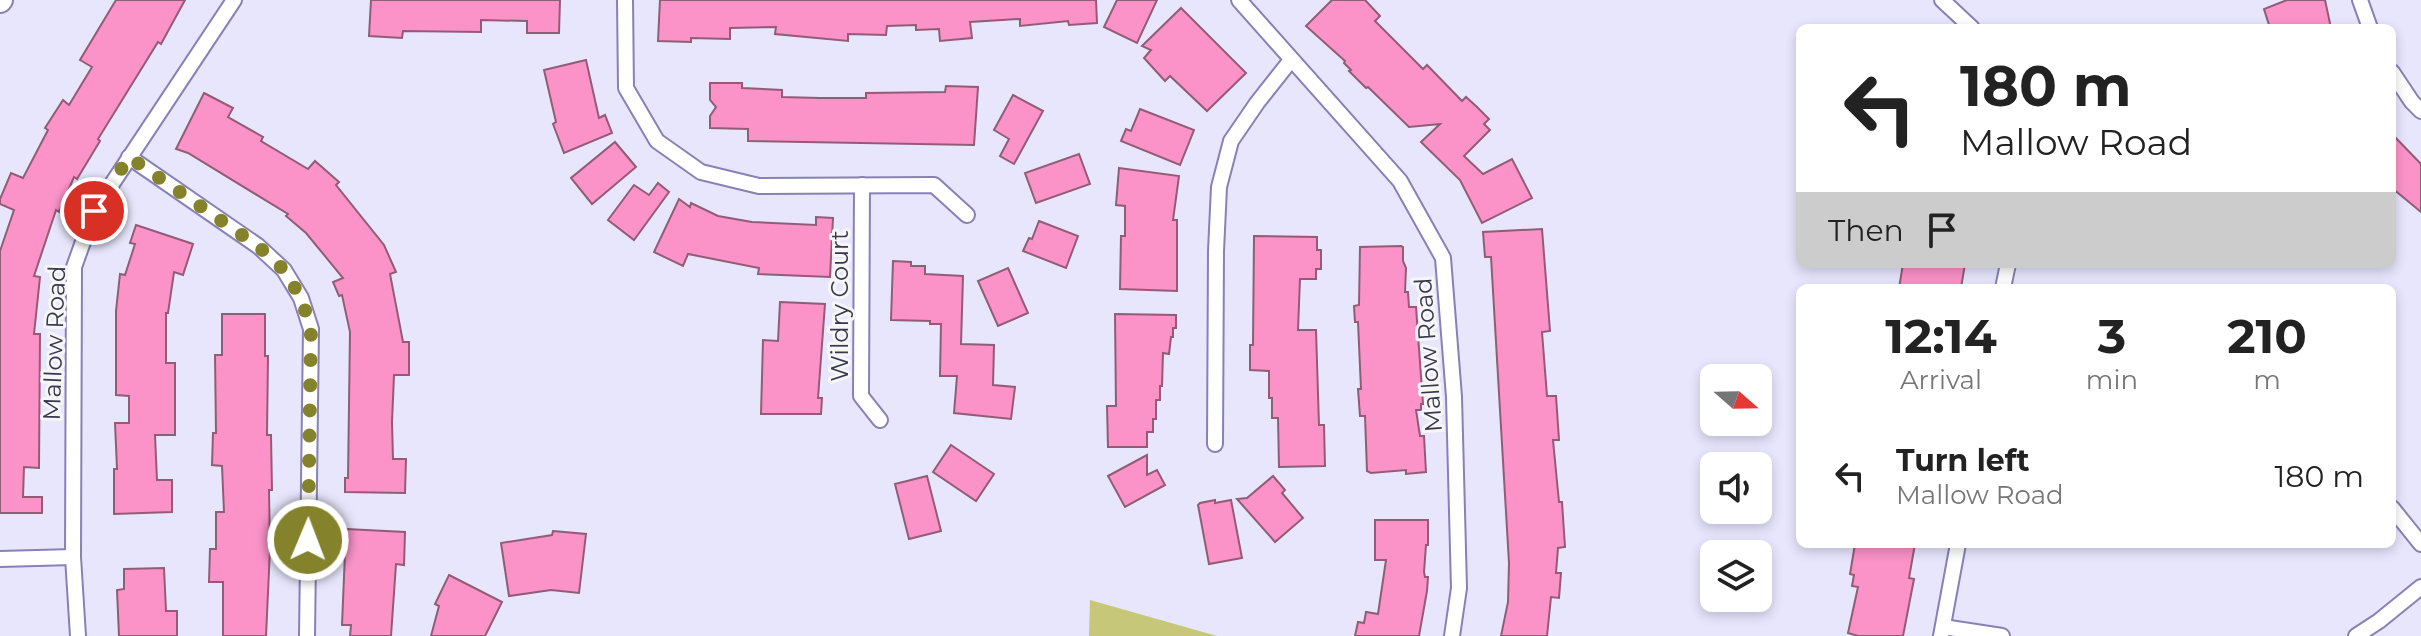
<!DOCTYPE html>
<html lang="en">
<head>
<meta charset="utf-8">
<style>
	body { margin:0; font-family:Montserrat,sans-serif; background:#f6f6f6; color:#222; height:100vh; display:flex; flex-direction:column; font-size:30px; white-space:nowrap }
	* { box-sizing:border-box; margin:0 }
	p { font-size:26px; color:#767676 }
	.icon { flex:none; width:44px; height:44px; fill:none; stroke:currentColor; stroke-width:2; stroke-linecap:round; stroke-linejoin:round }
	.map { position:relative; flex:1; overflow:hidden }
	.drawer { position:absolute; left:1796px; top:284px; width:600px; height:264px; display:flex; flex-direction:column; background:#fff; border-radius:12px; box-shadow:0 4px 12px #0003 }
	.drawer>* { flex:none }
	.hud { position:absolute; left:1796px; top:24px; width:600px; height:244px; border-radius:12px; box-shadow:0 4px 12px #0003; background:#fff; color:#222; overflow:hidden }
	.needle { width:52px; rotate:110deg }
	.tools { position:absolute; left:1700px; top:364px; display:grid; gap:16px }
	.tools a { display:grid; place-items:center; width:72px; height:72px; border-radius:12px; background:#fff; box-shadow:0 4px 12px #0003; font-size:40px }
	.pin { position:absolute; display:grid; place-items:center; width:68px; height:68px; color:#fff; margin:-34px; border:4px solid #fff; border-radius:50%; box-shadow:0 2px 8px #0007 }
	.me { position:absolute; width:88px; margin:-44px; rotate:1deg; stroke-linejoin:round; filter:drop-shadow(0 0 6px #0008) }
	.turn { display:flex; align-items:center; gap:28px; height:168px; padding:0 32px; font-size:36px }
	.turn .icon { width:104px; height:104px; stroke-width:2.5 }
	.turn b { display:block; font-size:56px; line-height:68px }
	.then { display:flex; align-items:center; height:76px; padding:0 32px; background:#0003; gap:16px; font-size:30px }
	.eta { display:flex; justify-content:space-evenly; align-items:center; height:136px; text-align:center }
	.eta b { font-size:48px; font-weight:700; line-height:56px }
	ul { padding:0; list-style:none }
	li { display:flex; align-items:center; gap:24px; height:112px; padding:0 32px }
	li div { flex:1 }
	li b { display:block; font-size:30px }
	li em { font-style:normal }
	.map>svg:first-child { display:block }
</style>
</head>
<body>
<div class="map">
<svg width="2421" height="636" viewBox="0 0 2421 636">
	<rect width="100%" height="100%" fill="#e7e6fd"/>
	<!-- green -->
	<path fill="#c7c779" d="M1090,600L1217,636H1089Z"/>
	<!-- building -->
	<g fill="#fb93c9" stroke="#925c77" stroke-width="2">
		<path d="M116,0H185L161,44L158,42L98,139L100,141L77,179L74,177L59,212L56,210L34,276L40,277L34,334H40L39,468L24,467L23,497H42V513H0V251L14,210L0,204V199L11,173L23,178L48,130L45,128L63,100L69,105L92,67L80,60Z"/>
		<path d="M371,0H560L559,33H527V21L481,20V32L403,31L402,38L369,36Z"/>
		<path d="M660,0H1096L1097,23L1069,25L1068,21L1020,26V19L970,22L972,38L940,41L939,29L916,30V25L887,26L886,35L848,34V41L775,34L776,27L730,28V39L691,38V42L658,41Z"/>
		<path d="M1117,0H1157L1137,43L1104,27Z"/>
		<path d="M1332,0H1365L1380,16L1375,21L1423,69L1427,65L1462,101L1466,97L1477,107L1489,119L1484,124L1490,130L1464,156L1483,174L1512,159L1532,198L1482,223L1460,180L1421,142L1440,124L1409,127L1368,87L1366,88L1349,71L1351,70L1344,63L1345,61L1306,26Z"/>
		<path d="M2287,0H2325L2331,28H2270L2264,9Z"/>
		<path d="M1181,8L1246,73L1207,111L1170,76L1165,81L1144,58L1151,50L1142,46Z"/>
		<path d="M586,60L599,118L605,115L612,133L564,153L553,124L556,122L544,70Z"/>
		<path d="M710,83H742V88L782,90V97L820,98H866V93L945,92L946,86L978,87L974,145L748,141V129L710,128V116L716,107L710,100Z"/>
		<path d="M204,93L233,108L228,117L263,137L261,141L308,169L315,161L339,182L336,185L384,245L396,272L390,274L403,342H409V375H394L392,422L393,459H406L405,493L345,492V478H348L350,332L342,295L339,296L333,282L343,278L306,233L286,216L288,214L188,153L176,149Z"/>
		<path d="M1013,95L1043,111L1014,164L1000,156L1009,139L994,130Z"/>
		<path d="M1140,109L1194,130L1180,165L1121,141L1126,129L1131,131Z"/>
		<path d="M2392,134L2421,164V212L2392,188Z"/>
		<path d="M615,142L636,167L592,204L571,178Z"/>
		<path d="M1079,154L1090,184L1036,203L1025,173Z"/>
		<path d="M1119,168L1179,176L1173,220H1177V291L1120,289L1121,236H1125V206L1116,205Z"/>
		<path d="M658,183L669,192L634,240L608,220L634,185L649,195Z"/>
		<path d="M679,199L690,207L691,203L718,216L752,222L816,225V217L833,218L830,277L758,274L759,268L688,254L683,266L654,252Z"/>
		<path d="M1039,221L1078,236L1066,268L1023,251L1029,238L1032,239Z"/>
		<path d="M136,225L193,244L183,275L174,272L168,313H166V363H175V435H155L157,480H172V512L114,514V469H117L115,423H129V396L116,395V311L120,274L125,275L135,244L130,243Z"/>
		<path d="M1542,229L1550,331L1542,332L1547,396H1556L1559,440H1553L1559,502H1562L1565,547L1558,548L1556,573H1561L1559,598L1551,597L1547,636H1501L1508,602L1509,563L1491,257H1485L1483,232Z"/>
		<path d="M1254,236L1317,237V250H1321V269H1316V279H1300L1298,330H1316L1319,425H1324L1325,466L1279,467L1278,418H1272V398H1269V371L1250,370V345H1253Z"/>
		<path d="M1401,246L1403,247V261L1406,268L1405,292H1408L1409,307H1416L1423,404H1421V410H1416L1420,436H1424L1426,472L1406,474V470L1371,473L1367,471L1365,416H1360L1358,389H1361L1358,322H1355L1354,306L1359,305L1360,247Z"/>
		<path d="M893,261L911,262V266H925V274L963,276L961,344L994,345L993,385L1015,387L1011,419L954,413L957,376H940L941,324H930V321L891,320Z"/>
		<path d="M1903,264H1965L1961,288H1899Z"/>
		<path d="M1008,268L1028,313L998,326L978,281Z"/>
		<path d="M780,302L825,304L818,398H822L821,414H761L763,340L778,341Z"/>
		<path d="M222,314H265V356H268L267,435H271L272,490H269L270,549L266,636H223V582H209L210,549H216V512H224L222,466L212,465L213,433H216L215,355H222Z"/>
		<path d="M1115,314L1176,315V328H1173V337H1171L1169,354L1163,353L1162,386H1160V400H1156V419H1153V432H1147V447H1108L1107,406H1116Z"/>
		<path d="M951,445L994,474L976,501L933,472Z"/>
		<path d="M1147,455V475L1157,470L1165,485L1125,507L1108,476Z"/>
		<path d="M927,476L941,531L909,539L895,484Z"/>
		<path d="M1273,476L1285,490L1282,493L1303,518L1275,542L1237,499L1247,498Z"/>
		<path d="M1215,500V503L1231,500L1242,558L1209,564L1198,505L1200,503Z"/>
		<path d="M1375,520H1428V545H1426L1424,572L1425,577H1428L1427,591L1419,636H1355L1358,622L1364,623L1366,612L1378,614L1386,560H1375Z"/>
		<path d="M346,529L405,532L404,565L396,564L391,636H350L351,625H342Z"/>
		<path d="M553,531L586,534L579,593L551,590L509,596L501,543L552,535Z"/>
		<path d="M1855,544H1915L1909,578L1914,579L1903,636H1858L1848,633L1858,587L1852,586L1854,575L1850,574Z"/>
		<path d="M164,568L166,611H177V636H119L117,590L124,589V569Z"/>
		<path d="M449,575L502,602L485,636H431L439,606L435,604Z"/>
	</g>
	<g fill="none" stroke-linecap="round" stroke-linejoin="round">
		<defs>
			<g id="street">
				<path d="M625,0L626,88L657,141L701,172L759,186L934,185L967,215"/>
				<path d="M1239,0L1400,181L1443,258L1454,397L1459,588L1452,636"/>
				<path d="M1942,0L1972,28"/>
				<path d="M2360,0L2370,28"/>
				<path d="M2392,72L2412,102L2421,111"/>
				<path d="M129,157L258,246L284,270L301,298L311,329L307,636"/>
				<path d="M862,185L861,396L880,420"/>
				<path d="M2003,288L2008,264"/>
				<path d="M1215,444L1216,251L1219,187L1231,141L1257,103L1291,60"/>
				<path d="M2392,508L2421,544"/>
				<path d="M0,559L73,557"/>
				<path d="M1943,627L2002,636"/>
				<path d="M78,636L73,557L74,267L94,211L234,0"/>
				<path d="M1941,636L1958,544"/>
				<path d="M2356,636L2379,621L2421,587"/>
			</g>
			<path id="secondary" d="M0,1L1,0"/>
		</defs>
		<!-- street casing -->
		<use href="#street" stroke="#8781b6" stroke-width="18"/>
		<!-- secondary casing -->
		<use href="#secondary" stroke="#8781b6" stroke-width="26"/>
		<!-- street -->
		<use href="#street" stroke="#fff" stroke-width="14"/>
		<!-- secondary -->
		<use href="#secondary" stroke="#fff" stroke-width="22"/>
	</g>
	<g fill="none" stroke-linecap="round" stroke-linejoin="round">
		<!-- route -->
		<path stroke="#84832c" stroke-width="14" stroke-dasharray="0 25.2" d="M94,211L129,157L258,246L284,270L301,298L311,329L308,540"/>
	</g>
	<g text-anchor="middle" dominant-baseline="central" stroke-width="6" stroke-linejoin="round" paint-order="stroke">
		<!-- street labels -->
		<g font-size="24" fill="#39374e" stroke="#f6f6f6">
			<text transform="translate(839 306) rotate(-90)">Wildry Court</text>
			<text transform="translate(54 343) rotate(-88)">Mallow Road</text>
			<text transform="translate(1428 355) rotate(-94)">Mallow Road</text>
		</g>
	</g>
</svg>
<div class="tools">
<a><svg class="needle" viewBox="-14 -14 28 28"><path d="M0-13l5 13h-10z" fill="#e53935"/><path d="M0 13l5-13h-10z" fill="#767676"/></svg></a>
<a><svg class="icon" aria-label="sound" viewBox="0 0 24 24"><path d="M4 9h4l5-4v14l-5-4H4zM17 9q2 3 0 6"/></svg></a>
<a><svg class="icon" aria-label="layers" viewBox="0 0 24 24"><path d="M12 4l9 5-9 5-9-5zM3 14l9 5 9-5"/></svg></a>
</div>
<div class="pin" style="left:94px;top:211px;background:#d93025"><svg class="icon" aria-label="arrive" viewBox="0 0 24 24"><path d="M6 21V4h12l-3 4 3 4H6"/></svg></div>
<svg class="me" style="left:308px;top:540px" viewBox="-20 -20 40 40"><circle r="17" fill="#84832c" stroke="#fff" stroke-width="3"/><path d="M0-11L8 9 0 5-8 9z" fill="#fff"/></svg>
<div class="hud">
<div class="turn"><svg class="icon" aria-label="left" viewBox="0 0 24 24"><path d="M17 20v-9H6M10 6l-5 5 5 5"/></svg><div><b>180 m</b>Mallow Road</div></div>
<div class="then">Then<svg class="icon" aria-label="arrive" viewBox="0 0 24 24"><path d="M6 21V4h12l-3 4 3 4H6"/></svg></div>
</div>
<section class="drawer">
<div class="eta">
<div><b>12:14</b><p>Arrival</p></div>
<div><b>3</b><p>min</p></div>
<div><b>210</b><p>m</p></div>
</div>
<ul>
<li><svg class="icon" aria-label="left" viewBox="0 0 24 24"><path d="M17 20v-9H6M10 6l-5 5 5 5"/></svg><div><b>Turn left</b><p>Mallow Road</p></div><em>180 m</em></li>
</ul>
</section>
</div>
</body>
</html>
